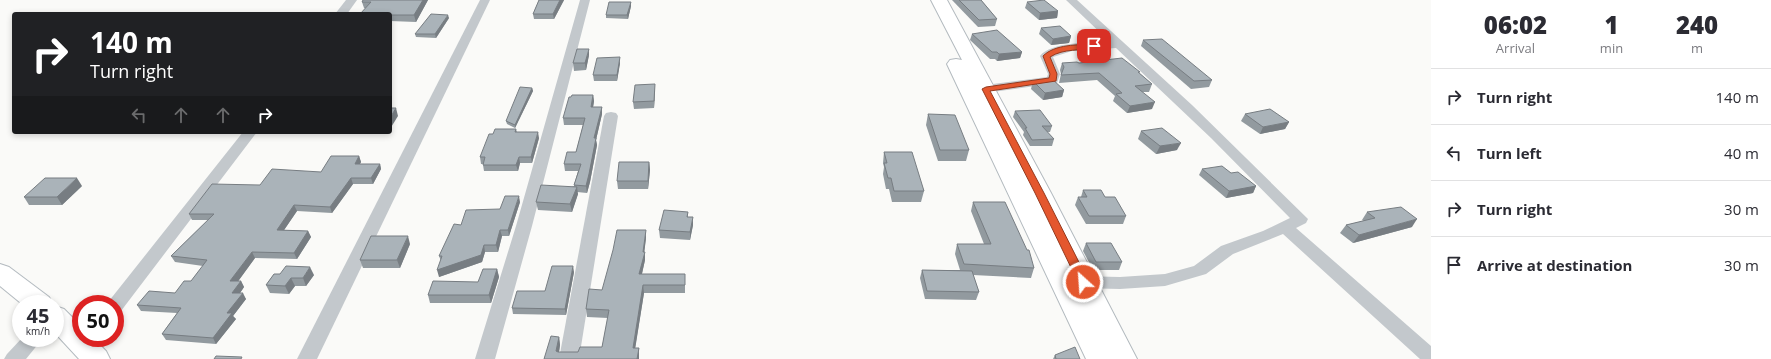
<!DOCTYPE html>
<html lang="en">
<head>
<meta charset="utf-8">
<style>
	body { margin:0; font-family:"Open Sans",sans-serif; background:#f2f2f3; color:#2b2b33; height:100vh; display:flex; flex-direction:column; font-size:15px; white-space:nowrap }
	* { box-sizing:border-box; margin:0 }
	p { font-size:13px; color:#7c7c81 }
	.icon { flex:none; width:22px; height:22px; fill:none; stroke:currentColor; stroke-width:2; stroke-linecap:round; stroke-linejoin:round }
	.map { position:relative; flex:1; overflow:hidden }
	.drawer { display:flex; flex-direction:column; background:#fff; width:340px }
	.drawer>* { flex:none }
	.guide { position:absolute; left:12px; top:12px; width:380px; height:122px; border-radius:4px; box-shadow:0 2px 6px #0003; background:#202124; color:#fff; overflow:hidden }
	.speed { position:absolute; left:12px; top:295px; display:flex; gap:8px; font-size:20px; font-weight:700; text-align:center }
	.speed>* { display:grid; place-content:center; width:52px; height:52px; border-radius:50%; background:#fff; box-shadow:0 2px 6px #0003; line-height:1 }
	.speed small { font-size:10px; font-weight:400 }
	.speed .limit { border:6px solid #d22; background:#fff; color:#111 }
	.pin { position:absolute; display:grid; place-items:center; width:34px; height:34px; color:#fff; margin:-17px; border-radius:8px; box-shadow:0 2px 6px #0006 }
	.me { position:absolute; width:44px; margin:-22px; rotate:334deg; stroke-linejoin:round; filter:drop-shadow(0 0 3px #0008) }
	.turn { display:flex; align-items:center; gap:14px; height:84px; padding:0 12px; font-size:18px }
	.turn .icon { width:52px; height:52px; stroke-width:2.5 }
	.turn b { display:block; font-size:28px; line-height:34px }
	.lanes { display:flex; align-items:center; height:38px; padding:0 12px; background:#0003; justify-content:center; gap:20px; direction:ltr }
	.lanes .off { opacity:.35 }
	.eta { display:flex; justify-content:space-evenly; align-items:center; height:68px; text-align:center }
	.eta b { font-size:24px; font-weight:800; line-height:28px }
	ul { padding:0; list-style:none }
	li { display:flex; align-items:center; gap:12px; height:56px; padding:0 12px; border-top:1px solid #e1e1e2 }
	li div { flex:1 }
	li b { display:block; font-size:15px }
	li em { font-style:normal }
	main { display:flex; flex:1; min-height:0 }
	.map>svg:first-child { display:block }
</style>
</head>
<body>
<main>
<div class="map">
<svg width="1431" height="359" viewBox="0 0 1431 359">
	<rect width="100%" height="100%" fill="#fafaf8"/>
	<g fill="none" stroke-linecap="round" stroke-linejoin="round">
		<defs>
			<g id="secondary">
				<path d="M931,0H947L1051,193L1137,359H1086L947,64L950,60L956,59L962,60Z"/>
				<path d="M0,264L9,267L49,297L53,304H22L0,286Z"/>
				<path d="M55,306L64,309L81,326V338H93L106,351L110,359H79L55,333Z"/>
			</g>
		</defs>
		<!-- secondary casing -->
		<use href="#secondary" stroke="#b3babf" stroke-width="2"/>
		<!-- street -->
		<g fill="#c3c8cc" fill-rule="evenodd">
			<path d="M346,0H357L347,14H335Z"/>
			<path d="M480,0H490L317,359H297Z"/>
			<path d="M580,0H590L532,226L495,359H475L516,226Z"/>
			<path d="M1066,0H1077L1192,105L1308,219L1306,223L1296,228L1431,346V359H1420L1283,234L1233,254L1206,274L1165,286L1120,289L1078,288L1072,286L1069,282L1072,278L1078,276L1120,277L1165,274L1194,266L1221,246L1263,231L1290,218L1211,138L1116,48L1072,51L1053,57L1060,74L1057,83L985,93L980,92L979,89L980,86L985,85L1047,77L1048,74L1040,56C1050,42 1093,42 1109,41Z"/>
			<path d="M611,112L616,113L618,116L579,359H559L604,116L606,113Z"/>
			<path d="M243,132H257L121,311L115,313V304H107L109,301Z"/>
			<path d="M22,338H43L26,359H4L7,354Z"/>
		</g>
		<!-- secondary -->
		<use href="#secondary" fill="#fff" fill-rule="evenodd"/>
	</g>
	<!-- wall -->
	<g fill="#929a9f">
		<path d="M363,0H428L416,22L390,21V14L364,8L362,2Z"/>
		<path d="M539,0H564L554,19H534L533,14Z"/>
		<path d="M952,0H981L997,19L995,26L978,27Z"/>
		<path d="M631,2V6L628,19L606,18V15Z"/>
		<path d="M1027,2L1058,11L1057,18L1039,20L1025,8Z"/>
		<path d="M449,18L436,38L416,37L415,34Z"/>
		<path d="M1041,28L1071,36L1069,43L1051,45L1039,34Z"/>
		<path d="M972,34L1022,52L1020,58L997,61L995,59H990L970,40Z"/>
		<path d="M1143,40L1212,80L1209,87L1191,89L1141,46Z"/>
		<path d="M589,55L586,70L574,71L573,63Z"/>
		<path d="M620,63L617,81H594L593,75Z"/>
		<path d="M1062,63H1079L1140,74L1152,84L1149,92H1142L1152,109L1127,113L1113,101L1115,96L1097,80L1059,83L1061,74L1060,70Z"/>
		<path d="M1033,81L1064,90L1062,97L1043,100L1031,89Z"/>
		<path d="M532,88L533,91L515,128L507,124L506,121Z"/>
		<path d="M655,91L654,108L634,109L633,102Z"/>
		<path d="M593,95L594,101L593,107H602V114L596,140L597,145L590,182L587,193L577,192L578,194L572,212L538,210L536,202L574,186V185L578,171H565L564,164L576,152L583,125H564L563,118Z"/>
		<path d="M1015,111L1052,126L1050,132H1047L1054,139L1052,146H1030L1023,135L1024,132L1013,117Z"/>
		<path d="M928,114L969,150L966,161H938L926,125Z"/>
		<path d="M1245,114L1289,122L1285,129L1260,134L1241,121Z"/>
		<path d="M516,129L517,132L539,138L532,163H520L518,171H484L483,165V164H481L480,157L493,134Z"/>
		<path d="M1141,131L1177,150L1156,154L1138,139Z"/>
		<path d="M884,152L924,191L921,202H892L889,189H886L883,174L884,167L883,163Z"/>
		<path d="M359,156L361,162L360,164H380L381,169L373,184H353L332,213L297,211L284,230L308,231L311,237L297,259L255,258L238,281H241L244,287L240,293L246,299L233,316L236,319L216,344L166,340L162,334L177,313L141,311L137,305L175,293L191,281L203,266L175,262L171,256L208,220H192L189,214L260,185L321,172Z"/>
		<path d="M649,162L650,170L648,189H618L617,181Z"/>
		<path d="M1202,169L1231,173L1256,186L1253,193L1226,198L1199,175Z"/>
		<path d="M82,186L62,205H29L24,197Z"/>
		<path d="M1083,190L1126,216L1123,224H1086L1075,205L1078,197H1081Z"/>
		<path d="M520,202L509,236H502L498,252H485L482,262L439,277L441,261L439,256L461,225Z"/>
		<path d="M973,202L1034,268L1031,278L973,275L979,292L976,300L925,299L920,278L922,270H960L955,254L957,244H984L971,211Z"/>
		<path d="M688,212V217L693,225L690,240L660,238L659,230Z"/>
		<path d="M1367,212L1412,227L1353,243L1340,233L1346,225L1364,221L1362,220Z"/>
		<path d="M646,238L644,252L645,260L642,274H685V293H644L635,348H639V359H544L559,337L560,345L559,352H578L602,347L608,318L587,317L586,309L602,290Z"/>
		<path d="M1086,243L1122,262L1119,270H1093L1083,251Z"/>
		<path d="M410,244L400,268H363L360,260Z"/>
		<path d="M497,269L499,277L491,303H430L428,295L478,282Z"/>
		<path d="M574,272L566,315L513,314L512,308L545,291Z"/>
		<path d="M274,274L314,275L306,286H295L289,294L270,293L266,285Z"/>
		<path d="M1055,355L1080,359H1053Z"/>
	</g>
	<!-- shaded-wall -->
	<g fill="#777d82">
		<path d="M423,0H428L416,22L414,15Z"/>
		<path d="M560,0H564L554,19L553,14Z"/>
		<path d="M631,2V6L628,19L627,15Z"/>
		<path d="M1058,11L1057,18L1039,20L1040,13Z"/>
		<path d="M448,15L449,18L436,38L435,34Z"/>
		<path d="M1071,36L1069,43L1051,45L1053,39Z"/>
		<path d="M589,49V55L586,70L585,63Z"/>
		<path d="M1022,52L1020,58L997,61L999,54Z"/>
		<path d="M620,57V63L617,81V75Z"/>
		<path d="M655,84V91L654,108V101Z"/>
		<path d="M532,88L533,91L515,128V125Z"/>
		<path d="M1064,90L1062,97L1043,100L1045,93Z"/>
		<path d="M593,95L594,101L592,114L591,107Z"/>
		<path d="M1155,102L1152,109L1127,113L1130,106Z"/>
		<path d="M602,107V114L596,140L597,145L590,182L587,193L586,186L594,138Z"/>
		<path d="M396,108L398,116L390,129V118Z"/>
		<path d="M1289,122L1285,129L1260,134L1263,127Z"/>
		<path d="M538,132L539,138L532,163L531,157Z"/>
		<path d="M1181,143L1177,150L1156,154L1160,146Z"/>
		<path d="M359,156L361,162L357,169L355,164Z"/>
		<path d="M519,157L520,163L518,171L516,165Z"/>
		<path d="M649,162L650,170L648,189V181Z"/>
		<path d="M380,164L381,169L373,184L371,178Z"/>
		<path d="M77,178L82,186L62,205L57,197Z"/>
		<path d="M351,178L353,184L332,213L330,207Z"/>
		<path d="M1256,186L1253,193L1226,198L1229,191Z"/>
		<path d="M577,187L578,194L572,212L570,204Z"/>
		<path d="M519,196L520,202L509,236L508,230Z"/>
		<path d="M294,205L297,211L280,236L277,230Z"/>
		<path d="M693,217V225L690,240V232Z"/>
		<path d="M1417,219L1412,227L1353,243L1359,235Z"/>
		<path d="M500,230L502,236L498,252L496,245Z"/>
		<path d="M646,230V238L644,255L645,252V260L640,282L639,274Z"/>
		<path d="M308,231L311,237L297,259L294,253Z"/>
		<path d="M408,236L410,244L400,268L397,260Z"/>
		<path d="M484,245L485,252L482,262L439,277L437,270Z"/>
		<path d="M252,252L255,258L234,287L230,281Z"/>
		<path d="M573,266L574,272L566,315L565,309Z"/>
		<path d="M310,267L314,275L306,286L303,278Z"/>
		<path d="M497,269L499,277L491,303L489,295Z"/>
		<path d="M291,278L295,286L289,294L285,286Z"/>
		<path d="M241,281L244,287L236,299L232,293Z"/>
		<path d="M643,285L644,293L634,356L633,348Z"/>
		<path d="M243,293L246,299L233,316L236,319L216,344L213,338L227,313Z"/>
		<path d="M559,337L560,345L558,359L556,351Z"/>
		<path d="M639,348V359H637Z"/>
	</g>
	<!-- building -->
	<g fill="#aab3b9" stroke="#777d82">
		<path d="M363,0H423L414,15H390V14H360L371,2H362Z"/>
		<path d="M539,0H560L553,14H533Z"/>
		<path d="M959,0H981L997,19L979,20Z"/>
		<path d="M1044,0L1058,11L1040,13L1027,2Z"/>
		<path d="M609,2H631L627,15H606Z"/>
		<path d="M431,14L448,15L435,34H415Z"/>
		<path d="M1060,26L1071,36L1053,39L1041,28Z"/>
		<path d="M997,30L1022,52L999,54L997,52H992L972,34Z"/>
		<path d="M1162,39L1212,80L1194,81L1143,40Z"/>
		<path d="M577,49H589L585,63H573Z"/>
		<path d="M620,57L617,75H593L597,58Z"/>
		<path d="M1122,58L1140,72H1138L1152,84L1135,86L1155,102L1130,106L1116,94L1122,93L1099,73L1061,75L1064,67L1062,63L1077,62L1079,63Z"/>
		<path d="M1052,79L1064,90L1045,93L1033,81Z"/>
		<path d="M655,84L654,101L633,102L635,85Z"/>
		<path d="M520,87L532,88L515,125L506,121Z"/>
		<path d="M572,95H593L591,107H602L594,138H596L589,174L586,186L574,185L581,164H564L567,152H576L585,118H563L569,97H571Z"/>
		<path d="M390,108H396L390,118Z"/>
		<path d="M1270,109L1289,122L1263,127L1245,114Z"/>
		<path d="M1040,110L1052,126H1042L1054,139L1032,140L1025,128H1027L1015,111Z"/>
		<path d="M928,114L955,115L969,150H940Z"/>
		<path d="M1162,128L1181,143L1160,146L1141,131Z"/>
		<path d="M495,129H516L515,132H538L531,157H519L516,165H483L485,157H480L489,134H493Z"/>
		<path d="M884,152H912L924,191H894L891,178H888L884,163H887Z"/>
		<path d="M331,156H359L355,164H380L371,178H351L330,207L294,205L277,230L308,231L294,253L252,252L230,281H241L232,293H243L227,313H232L213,338L162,334L181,308L137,305L149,291L175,293L184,281H191L207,260L171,256L214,214H189L212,184L260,185L272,169L321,172Z"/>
		<path d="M619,162H649L648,181H617Z"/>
		<path d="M1222,166L1231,173L1238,172L1256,186L1229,191L1202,169Z"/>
		<path d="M45,178H77L57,197H24Z"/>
		<path d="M541,185L577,187L570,204L536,202Z"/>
		<path d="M1083,190H1101L1105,197H1115L1126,216H1089L1078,197H1087Z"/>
		<path d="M505,196H519L508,230H500L496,245H484L481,255L437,270L442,256H439L454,224L461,225L466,210L500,209Z"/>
		<path d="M973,202H1005L1027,250H1029L1034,268L964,264L957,244H991Z"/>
		<path d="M1401,207L1417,219L1359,235L1346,225L1375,218L1367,212Z"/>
		<path d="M664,210L688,212L687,217H693L690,232L659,230Z"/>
		<path d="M617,230H646L643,252H645L639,274H685V285H643L633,348H639L637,359H544L551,336L559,337L556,351L558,352H578L580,347H602L609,310L586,309L589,289L602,290L613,250Z"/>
		<path d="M371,236H408L397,260H360Z"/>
		<path d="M1086,243H1111L1122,262H1096Z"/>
		<path d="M286,266L310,267L303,278H291L285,286L266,285L274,274H280Z"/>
		<path d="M552,266H573L565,309L512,308L517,291H545Z"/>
		<path d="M483,269H497L489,295H428L433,281L478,282Z"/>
		<path d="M922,270L972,271L979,292L927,291Z"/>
		<path d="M1075,347L1080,359H1056L1055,355Z"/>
		<path d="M216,356L242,357L241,359H214Z"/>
	</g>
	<!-- route -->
	<path fill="#e4572e" stroke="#94391e" d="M1094,44H1096V48C1081,51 1064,48 1050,57L1057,74L1056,81L990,91L1044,193L1089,282L1087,285H1080L1078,282L1035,193L982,89L986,87L1049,78L1050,74L1043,56C1055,44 1078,45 1094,44Z"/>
</svg>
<div class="speed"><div>45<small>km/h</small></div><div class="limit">50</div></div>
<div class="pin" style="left:1094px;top:46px;background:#d93025"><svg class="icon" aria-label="arrive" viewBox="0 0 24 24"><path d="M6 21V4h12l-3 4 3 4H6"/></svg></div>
<svg class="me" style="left:1083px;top:282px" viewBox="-20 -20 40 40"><circle r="17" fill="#e4572e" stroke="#fff" stroke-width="3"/><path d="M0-11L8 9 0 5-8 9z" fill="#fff"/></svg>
<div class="guide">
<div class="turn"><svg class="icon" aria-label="right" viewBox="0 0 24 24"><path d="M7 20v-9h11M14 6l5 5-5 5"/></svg><div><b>140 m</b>Turn right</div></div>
<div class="lanes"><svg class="icon off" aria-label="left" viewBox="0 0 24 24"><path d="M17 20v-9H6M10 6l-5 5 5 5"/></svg><svg class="icon off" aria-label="ahead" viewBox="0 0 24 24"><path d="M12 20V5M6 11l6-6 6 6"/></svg><svg class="icon off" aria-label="ahead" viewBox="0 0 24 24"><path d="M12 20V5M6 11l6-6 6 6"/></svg><svg class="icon" aria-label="right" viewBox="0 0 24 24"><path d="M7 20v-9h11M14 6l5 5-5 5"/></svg></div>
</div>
</div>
<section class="drawer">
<div class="eta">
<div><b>06:02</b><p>Arrival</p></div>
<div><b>1</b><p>min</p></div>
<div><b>240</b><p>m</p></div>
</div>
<ul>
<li><svg class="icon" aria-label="right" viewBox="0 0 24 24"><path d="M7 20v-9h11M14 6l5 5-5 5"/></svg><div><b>Turn right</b></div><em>140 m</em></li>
<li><svg class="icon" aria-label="left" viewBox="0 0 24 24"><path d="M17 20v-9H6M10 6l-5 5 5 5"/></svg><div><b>Turn left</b></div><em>40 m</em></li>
<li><svg class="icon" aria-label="right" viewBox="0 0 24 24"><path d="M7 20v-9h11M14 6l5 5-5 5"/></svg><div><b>Turn right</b></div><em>30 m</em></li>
<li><svg class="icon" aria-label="arrive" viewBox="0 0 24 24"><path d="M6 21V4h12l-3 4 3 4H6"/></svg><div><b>Arrive at destination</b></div><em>30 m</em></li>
</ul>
</section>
</main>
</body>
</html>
